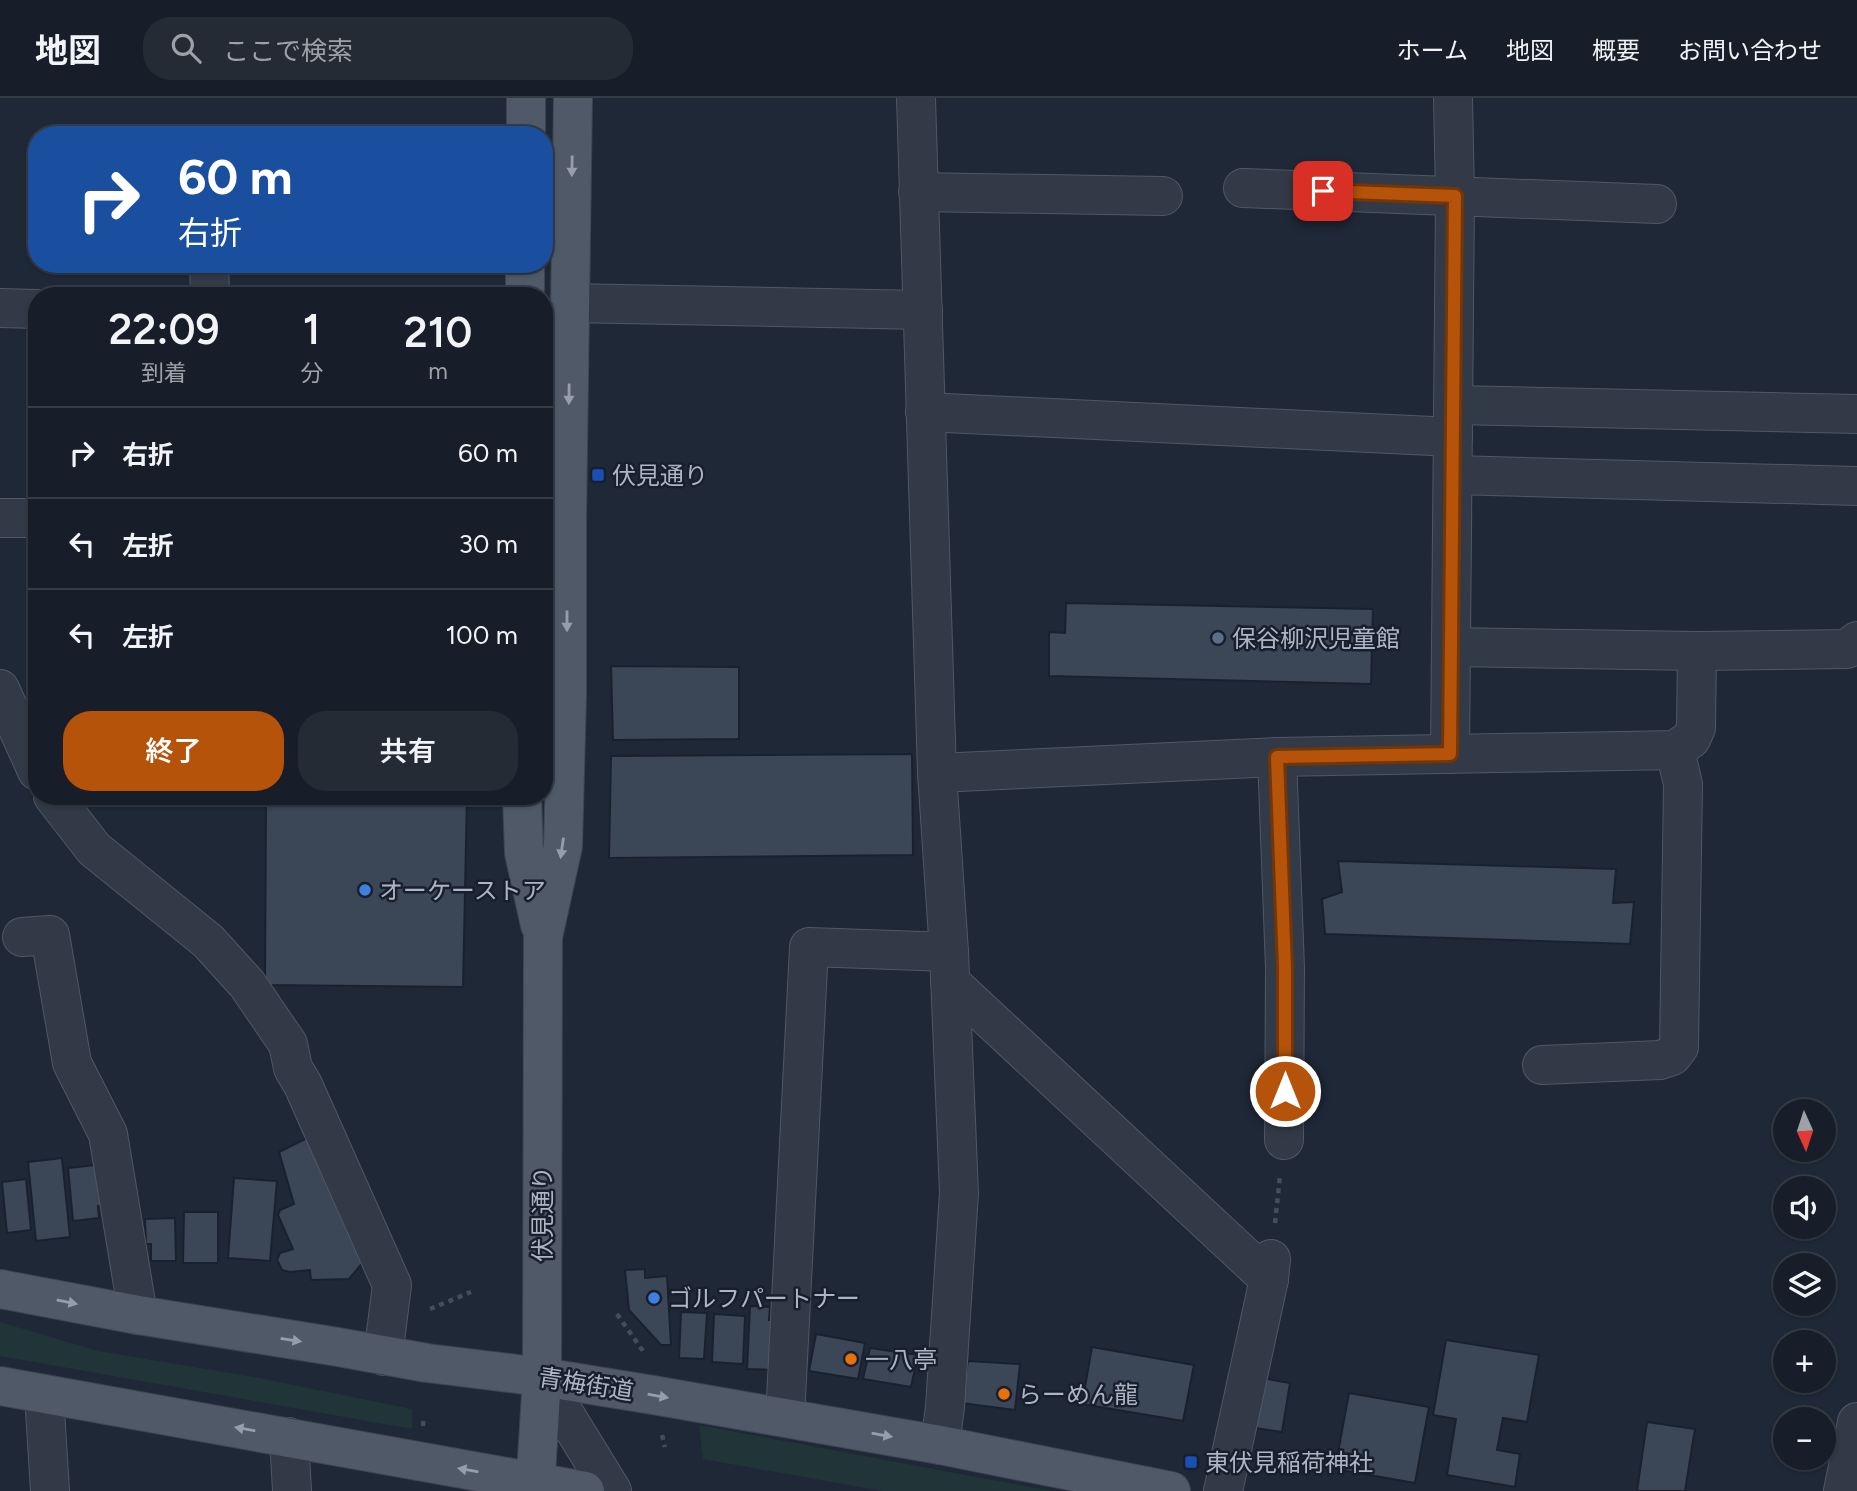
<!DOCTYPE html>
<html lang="ja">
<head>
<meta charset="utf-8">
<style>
	body { margin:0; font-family:Figtree,"Noto Sans JP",sans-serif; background:#242b35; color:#f1f3f6; height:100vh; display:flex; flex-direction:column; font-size:26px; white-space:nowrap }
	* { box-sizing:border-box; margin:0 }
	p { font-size:23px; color:#9ea2a8 }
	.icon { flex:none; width:38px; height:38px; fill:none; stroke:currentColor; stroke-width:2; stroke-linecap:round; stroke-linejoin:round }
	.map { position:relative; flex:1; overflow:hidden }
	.details { position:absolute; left:28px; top:189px; width:525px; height:518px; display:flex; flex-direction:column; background:#171e29; border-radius:28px; box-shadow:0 2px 5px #0004,0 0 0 2px #363c46 }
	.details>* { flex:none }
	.top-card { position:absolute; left:28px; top:28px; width:525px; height:147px; border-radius:28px; box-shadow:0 2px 5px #0004,0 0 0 2px #363c46; background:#1a4fa0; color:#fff; overflow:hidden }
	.needle { width:46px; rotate:177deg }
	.fabs { position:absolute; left:1773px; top:1001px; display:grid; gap:14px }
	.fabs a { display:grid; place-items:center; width:63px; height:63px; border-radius:50%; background:#171e29; box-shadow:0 2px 5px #0004,0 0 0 2px #363c46; font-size:35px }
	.pin { position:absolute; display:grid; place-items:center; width:60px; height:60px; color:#fff; margin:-30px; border-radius:14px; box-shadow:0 4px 10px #0006 }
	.me { position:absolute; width:77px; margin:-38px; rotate:0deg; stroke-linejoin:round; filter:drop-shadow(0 0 5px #0008) }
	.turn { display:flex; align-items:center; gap:24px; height:147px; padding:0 35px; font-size:32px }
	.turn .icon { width:91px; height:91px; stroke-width:2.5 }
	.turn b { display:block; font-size:49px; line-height:60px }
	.eta { display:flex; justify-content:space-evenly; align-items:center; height:119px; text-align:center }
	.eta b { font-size:42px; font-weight:600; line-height:49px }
	.cta { display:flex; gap:14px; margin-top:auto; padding:14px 35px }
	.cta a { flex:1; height:80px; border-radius:28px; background:#b45309; color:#fff; font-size:28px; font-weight:600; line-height:80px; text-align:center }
	.cta a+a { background:#242b35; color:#f1f3f6 }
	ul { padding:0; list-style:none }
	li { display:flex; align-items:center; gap:21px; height:91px; padding:0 35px; border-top:2px solid #363c46 }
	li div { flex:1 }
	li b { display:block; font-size:26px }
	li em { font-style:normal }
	header { display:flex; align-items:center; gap:42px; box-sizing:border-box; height:98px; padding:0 35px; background:#171e29; border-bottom:2px solid #363c46 }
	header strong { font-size:33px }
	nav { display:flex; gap:38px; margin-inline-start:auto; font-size:24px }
	.search { width:490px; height:63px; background:#242b35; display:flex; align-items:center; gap:18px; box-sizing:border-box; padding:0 24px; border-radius:28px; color:#9ea2a8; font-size:26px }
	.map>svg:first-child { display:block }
</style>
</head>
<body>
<header>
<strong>地図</strong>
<div class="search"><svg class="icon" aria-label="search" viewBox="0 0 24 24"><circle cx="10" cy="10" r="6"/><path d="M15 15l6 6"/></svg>ここで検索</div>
<nav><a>ホーム</a><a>地図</a><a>概要</a><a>お問い合わせ</a></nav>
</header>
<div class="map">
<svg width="1857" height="1393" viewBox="0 0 1857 1393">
	<rect width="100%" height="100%" fill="#1f2837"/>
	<!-- green -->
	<g fill="#213438">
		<path d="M0,1224L98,1253L259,1280L412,1311V1331L0,1258Z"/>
		<path d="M699,1327L1052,1393H882L703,1361Z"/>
	</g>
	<!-- building -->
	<g fill="#3b4657" stroke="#1a212e" stroke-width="2">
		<path d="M1066,505L1373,511L1371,586L1049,578V534L1065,535Z"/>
		<path d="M611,568L739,569V641L613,642Z"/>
		<path d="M912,656L913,757L609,760L611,658Z"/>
		<path d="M266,698H467L463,889L265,887Z"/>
		<path d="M1338,763L1616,771L1613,805L1634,804L1630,846L1325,836L1322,801L1342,794Z"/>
		<path d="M307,1040L369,1157L349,1181L311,1182L310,1172L290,1174L282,1172L277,1162L280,1155L293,1151L278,1117L280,1112L294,1106L279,1054Z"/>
		<path d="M62,1060L70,1139L36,1143L28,1064Z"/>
		<path d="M105,1066L108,1106L98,1108L99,1120L73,1123L68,1070Z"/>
		<path d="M234,1080L277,1083L270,1163L228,1160Z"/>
		<path d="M26,1081L31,1132L7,1135L2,1084Z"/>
		<path d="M184,1114H218V1165H183Z"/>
		<path d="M175,1120L176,1163H151V1146H146L145,1121Z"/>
		<path d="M645,1171V1180L667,1178L671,1247H661L629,1212L625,1172Z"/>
		<path d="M750,1208L770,1209L769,1222H781L778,1272L747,1271Z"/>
		<path d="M681,1214L707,1215L704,1261L679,1260Z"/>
		<path d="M714,1216L745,1218L743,1266L712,1264Z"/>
		<path d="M816,1236L865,1245L858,1281L809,1273Z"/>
		<path d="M1446,1242L1539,1257L1527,1324L1503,1320L1497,1352L1520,1356L1515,1389L1447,1377L1456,1321L1433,1317Z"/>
		<path d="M1092,1249L1194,1267L1183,1323L1082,1306Z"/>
		<path d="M870,1250L918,1257L911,1289L863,1281Z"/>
		<path d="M968,1263L1020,1266L1015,1312L961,1305Z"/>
		<path d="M1257,1279L1290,1285L1282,1334L1248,1329Z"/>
		<path d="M1349,1295L1429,1309L1415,1385L1335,1371Z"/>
		<path d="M1647,1324L1695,1331L1685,1393H1637Z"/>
	</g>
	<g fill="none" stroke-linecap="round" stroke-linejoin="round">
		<defs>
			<g id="minor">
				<path d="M916,0L937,675L949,854L959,1095L945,1309L940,1347"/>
				<path d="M1243,90L1657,106"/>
				<path d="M918,94L1163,98"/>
				<path d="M209,166L210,198"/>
				<path d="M569,205L923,212"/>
				<path d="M0,210L37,211"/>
				<path d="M1454,307L1857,316"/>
				<path d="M925,314L1453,339"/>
				<path d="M1453,377L1857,388"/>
				<path d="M0,420H37"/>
				<path d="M1452,549L1697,553L1847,551L1857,543"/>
				<path d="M0,591L37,673"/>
				<path d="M1450,656L1455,98L1453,0"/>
				<path d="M937,675L1277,659"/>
				<path d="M53,698L94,751L208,843L247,886L288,946L293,970L303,987L392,1187L383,1258"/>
				<path d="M22,839L50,837L72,965L108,1036L138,1217"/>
				<path d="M950,884L1269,1181"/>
				<path d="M1542,967L1660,962L1672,958L1679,949L1683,686L1675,652"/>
				<path d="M1284,1042L1285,870L1277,659L1675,652L1691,641L1696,630L1697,553"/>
				<path d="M542,1279L612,1393"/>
				<path d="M44,1296L50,1393"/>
				<path d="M785,1320L809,849L949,854"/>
				<path d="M289,1339L292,1393"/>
				<path d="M1223,1393L1269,1181L1271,1161"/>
				<path d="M1843,1393L1857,1324"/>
			</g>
			<g id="major">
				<path d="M526,37V0"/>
				<path d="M525,198V166"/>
				<path d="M522,698L524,755L540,827"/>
				<path d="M0,1191L138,1217L338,1249L427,1265L542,1279L653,1297L940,1347L1171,1393"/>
				<path d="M0,1288L585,1393"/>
				<path d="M535,1393L542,1279L543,839L563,748L567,598V422L573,0"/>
			</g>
		</defs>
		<!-- minor casing -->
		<use href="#minor" stroke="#505765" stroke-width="40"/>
		<!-- major casing -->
		<use href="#major" stroke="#3c4351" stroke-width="40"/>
		<!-- path -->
		<g stroke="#3f5156" stroke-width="4.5" stroke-dasharray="5 5" stroke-linecap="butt">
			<path d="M1275,1125L1280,1078"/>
			<path d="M430,1211L471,1194"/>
			<path d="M617,1216L643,1253"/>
			<path d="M423,1328L424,1318"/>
			<path d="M662,1337L665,1349"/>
		</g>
		<!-- minor -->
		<use href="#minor" stroke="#333a47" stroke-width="38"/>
		<!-- major -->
		<use href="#major" stroke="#505968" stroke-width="38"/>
	</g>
	<!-- one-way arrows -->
	<defs><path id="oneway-solid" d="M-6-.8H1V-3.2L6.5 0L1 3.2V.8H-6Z" transform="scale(1.75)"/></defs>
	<g fill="#969dad">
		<use href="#oneway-solid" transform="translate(572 68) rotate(91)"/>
		<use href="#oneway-solid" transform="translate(569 296) rotate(91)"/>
		<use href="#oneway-solid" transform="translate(567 523) rotate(90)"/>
		<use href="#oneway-solid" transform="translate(562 750) rotate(98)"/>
		<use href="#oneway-solid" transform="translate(67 1204) rotate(11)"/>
		<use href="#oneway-solid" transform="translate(291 1242) rotate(9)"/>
		<use href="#oneway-solid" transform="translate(658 1298) rotate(10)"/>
		<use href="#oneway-solid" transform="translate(245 1331) rotate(-170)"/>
		<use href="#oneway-solid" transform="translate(882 1337) rotate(10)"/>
		<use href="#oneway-solid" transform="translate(468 1372) rotate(-170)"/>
	</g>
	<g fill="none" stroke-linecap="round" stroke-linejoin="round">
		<defs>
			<path id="route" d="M1285,993V870L1277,659L1450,656L1455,98L1323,93"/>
		</defs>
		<!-- route casing -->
		<use href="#route" stroke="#753606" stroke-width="18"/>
		<!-- route -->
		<use href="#route" stroke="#b45309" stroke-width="12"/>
	</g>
	<!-- markers -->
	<g fill="#1a4fb4" stroke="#181f2c" stroke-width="2.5">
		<rect x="591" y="370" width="14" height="14" rx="3.5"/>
		<rect x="1184" y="1357" width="14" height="14" rx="3.5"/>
	</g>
	<circle fill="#5c6f8a" stroke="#181f2c" stroke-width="2.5" cx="1218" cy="540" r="7"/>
	<g fill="#3f7fe0" stroke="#181f2c" stroke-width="2.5">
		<circle cx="365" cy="792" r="7"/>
		<circle cx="654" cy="1200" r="7"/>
	</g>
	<g fill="#e8710a" stroke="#181f2c" stroke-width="2.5">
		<circle cx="851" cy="1261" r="7"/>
		<circle cx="1004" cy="1296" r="7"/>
	</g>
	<g text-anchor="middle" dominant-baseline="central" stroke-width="5" stroke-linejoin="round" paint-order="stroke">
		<!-- poi labels -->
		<g font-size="24" fill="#adb4c4" stroke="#181f2c" text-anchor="start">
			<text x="612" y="377">伏見通り</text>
			<text x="1232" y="540">保谷柳沢児童館</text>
			<text x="379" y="792">オーケーストア</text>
			<text x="668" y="1200">ゴルフパートナー</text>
			<text x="865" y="1261">一八亭</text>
			<text x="1018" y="1296">らーめん龍</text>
			<text x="1205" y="1364">東伏見稲荷神社</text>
		</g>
		<!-- street labels -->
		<g font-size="24" fill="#adb4c4" stroke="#181f2c">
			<text transform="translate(542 1116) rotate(-90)">伏見通り</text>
			<text transform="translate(586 1286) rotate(9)">青梅街道</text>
		</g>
	</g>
</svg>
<div class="fabs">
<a><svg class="needle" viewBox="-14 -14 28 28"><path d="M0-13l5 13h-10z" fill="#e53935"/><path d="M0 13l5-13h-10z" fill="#9ea2a8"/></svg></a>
<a><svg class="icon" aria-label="sound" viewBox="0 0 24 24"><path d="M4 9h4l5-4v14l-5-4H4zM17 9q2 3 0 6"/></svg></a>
<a><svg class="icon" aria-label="layers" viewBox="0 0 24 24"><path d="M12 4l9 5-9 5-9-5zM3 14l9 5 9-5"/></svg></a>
<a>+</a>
<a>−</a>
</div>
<div class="pin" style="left:1323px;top:93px;background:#d93025"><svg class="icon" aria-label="arrive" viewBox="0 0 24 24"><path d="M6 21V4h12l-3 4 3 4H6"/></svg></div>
<svg class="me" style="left:1285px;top:993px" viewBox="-20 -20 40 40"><circle r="17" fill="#b45309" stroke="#fff" stroke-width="3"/><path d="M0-11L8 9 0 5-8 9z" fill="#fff"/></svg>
<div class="top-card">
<div class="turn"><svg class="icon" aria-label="right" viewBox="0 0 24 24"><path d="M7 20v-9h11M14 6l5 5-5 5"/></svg><div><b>60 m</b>右折</div></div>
</div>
<section class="details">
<div class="eta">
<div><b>22:09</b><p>到着</p></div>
<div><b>1</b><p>分</p></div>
<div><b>210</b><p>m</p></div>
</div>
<ul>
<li><svg class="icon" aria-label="right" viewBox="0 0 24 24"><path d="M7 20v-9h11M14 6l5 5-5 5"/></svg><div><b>右折</b></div><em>60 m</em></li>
<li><svg class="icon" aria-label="left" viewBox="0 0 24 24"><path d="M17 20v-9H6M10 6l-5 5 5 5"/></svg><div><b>左折</b></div><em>30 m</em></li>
<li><svg class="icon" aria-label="left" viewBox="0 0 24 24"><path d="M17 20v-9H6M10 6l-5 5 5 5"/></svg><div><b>左折</b></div><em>100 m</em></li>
</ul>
<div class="cta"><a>終了</a><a>共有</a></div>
</section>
</div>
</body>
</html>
